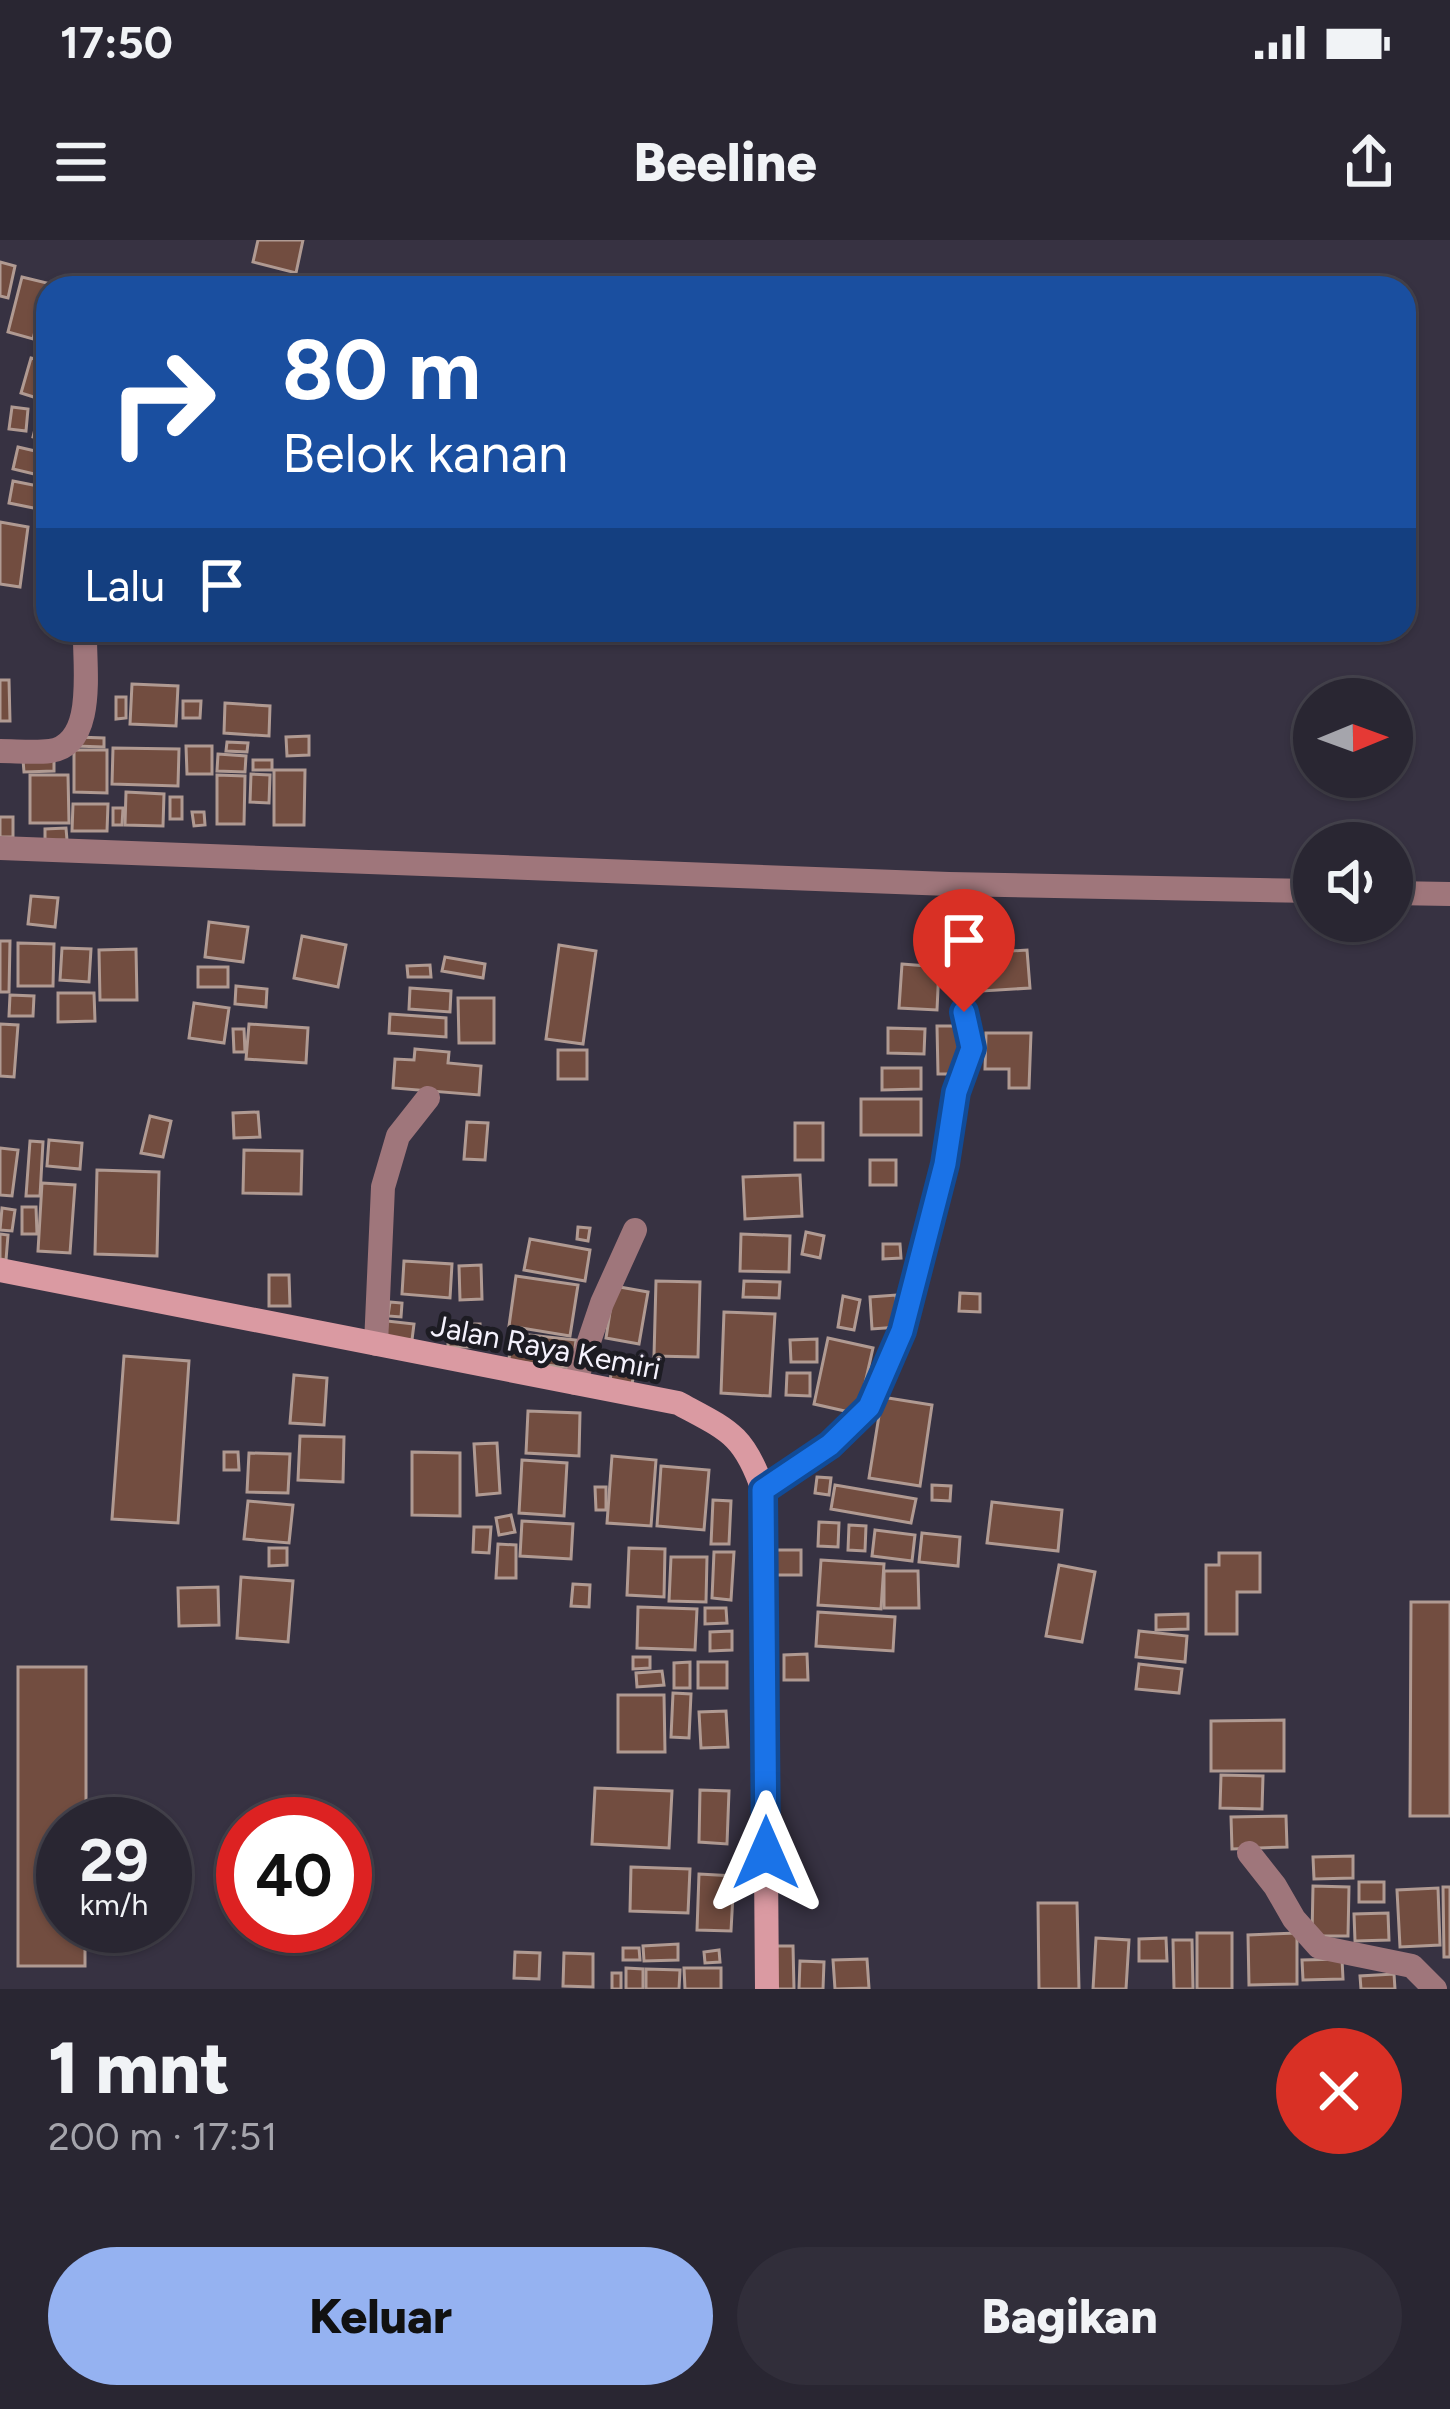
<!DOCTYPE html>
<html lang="id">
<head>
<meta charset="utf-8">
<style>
	body { margin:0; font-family:Figtree,sans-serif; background:#312e3a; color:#f1f3f6; height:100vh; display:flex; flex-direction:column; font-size:45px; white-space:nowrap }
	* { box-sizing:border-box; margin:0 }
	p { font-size:39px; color:#a5a5ac }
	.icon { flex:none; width:66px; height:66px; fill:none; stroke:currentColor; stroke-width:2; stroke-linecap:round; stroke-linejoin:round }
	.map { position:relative; height:1749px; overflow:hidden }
	.sheet { display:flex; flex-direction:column; background:#292632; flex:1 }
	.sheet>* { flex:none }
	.banner { position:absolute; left:36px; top:36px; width:1380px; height:366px; border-radius:36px; box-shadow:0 3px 9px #0004,0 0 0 3px #45434d; background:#1a4fa0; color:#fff; overflow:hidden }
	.needle { width:78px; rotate:89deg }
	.controls { position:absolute; left:1293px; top:438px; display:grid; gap:24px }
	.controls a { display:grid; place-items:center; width:120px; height:120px; border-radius:50%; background:#292632; box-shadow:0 3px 9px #0004,0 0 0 3px #45434d; font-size:60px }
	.speed { position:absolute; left:36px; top:1557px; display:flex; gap:24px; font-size:60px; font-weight:700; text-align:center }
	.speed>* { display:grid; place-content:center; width:156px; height:156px; border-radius:50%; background:#292632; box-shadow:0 3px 9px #0004,0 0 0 3px #45434d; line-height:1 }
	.speed small { font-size:30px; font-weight:400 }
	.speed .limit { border:18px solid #d22; background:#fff; color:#111 }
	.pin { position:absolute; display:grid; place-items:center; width:102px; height:102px; color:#fff; margin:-123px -51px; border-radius:50% 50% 50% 0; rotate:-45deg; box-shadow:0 0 12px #0007 }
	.pin .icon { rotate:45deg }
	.me { position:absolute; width:132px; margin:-66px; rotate:0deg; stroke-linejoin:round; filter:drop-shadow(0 0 9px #0008) }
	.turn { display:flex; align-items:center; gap:42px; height:252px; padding:0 48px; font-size:54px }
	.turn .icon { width:156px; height:156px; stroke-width:2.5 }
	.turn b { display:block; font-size:84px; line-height:102px }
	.then { display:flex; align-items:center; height:114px; padding:0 48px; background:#0003; gap:24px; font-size:45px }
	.round { display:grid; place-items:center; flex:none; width:126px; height:126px; border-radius:63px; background:#312e3a }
	.headline { display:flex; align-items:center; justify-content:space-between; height:204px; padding:0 48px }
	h1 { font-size:72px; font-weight:800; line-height:90px }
	.action { display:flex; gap:24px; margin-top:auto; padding:24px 48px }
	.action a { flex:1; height:138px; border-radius:72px; background:#95b2f1; color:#111; font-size:48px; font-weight:800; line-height:138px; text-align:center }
	.action a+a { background:#312e3a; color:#f1f3f6 }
	.status { display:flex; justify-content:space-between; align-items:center; height:84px; padding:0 60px; background:#292632; direction:ltr }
	.status svg { height:33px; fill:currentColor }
	header { display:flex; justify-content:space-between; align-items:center; height:156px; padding:0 48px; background:#292632; font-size:54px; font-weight:800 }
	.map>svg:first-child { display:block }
</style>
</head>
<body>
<div class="status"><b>17:50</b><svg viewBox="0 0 49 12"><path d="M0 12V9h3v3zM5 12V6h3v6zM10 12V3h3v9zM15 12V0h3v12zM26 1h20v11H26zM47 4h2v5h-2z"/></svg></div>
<header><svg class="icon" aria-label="menu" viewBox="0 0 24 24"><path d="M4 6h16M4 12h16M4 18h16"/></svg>Beeline<svg class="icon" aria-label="share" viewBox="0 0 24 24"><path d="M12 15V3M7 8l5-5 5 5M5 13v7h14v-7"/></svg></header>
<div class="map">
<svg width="1450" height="1749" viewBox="0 0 1450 1749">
	<rect width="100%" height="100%" fill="#373242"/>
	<!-- building -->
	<g fill="#724d40" stroke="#b09a92" stroke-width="3">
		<path d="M258,0H303L296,33L253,22Z"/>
		<path d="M0,22L15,26L8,58L0,56Z"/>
		<path d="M22,37L47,43L33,99L8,92Z"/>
		<path d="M31,118L48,123L40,159L21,153Z"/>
		<path d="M12,167L28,169L26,191L9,189Z"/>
		<path d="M40,169L48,171V201L33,197Z"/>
		<path d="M18,207L48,214L47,237L13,229Z"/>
		<path d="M13,241L48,248V271L9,263Z"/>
		<path d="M0,282L28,287L20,347L0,344Z"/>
		<path d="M0,440H9L10,481H0Z"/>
		<path d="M132,444L178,446L176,486L130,484Z"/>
		<path d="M116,457H126V478L116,479Z"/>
		<path d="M183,461H201L200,478H183Z"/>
		<path d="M225,463L270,466L269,496L224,493Z"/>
		<path d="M309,496V515L287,516L286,497Z"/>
		<path d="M76,497L104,498V507L75,506Z"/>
		<path d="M227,502L248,503L247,512L226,511Z"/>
		<path d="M186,506H212V534H187Z"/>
		<path d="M113,508L179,509L178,546L112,544Z"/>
		<path d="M74,510H107V553L74,552Z"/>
		<path d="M218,514L246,516L245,532L217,531Z"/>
		<path d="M54,519V531L24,532L23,520Z"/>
		<rect x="253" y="520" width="19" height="10"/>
		<path d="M274,530H305L304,585H274Z"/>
		<path d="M251,534L270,535L269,563L250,562Z"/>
		<path d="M30,535H68L69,583H30Z"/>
		<path d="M217,535L245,536L244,584H217Z"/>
		<path d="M126,552L164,554L163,586L125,585Z"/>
		<rect x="170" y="557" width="12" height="22"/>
		<path d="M73,564H108L107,591H72Z"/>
		<path d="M113,568H123L122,585H113Z"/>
		<path d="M192,572H204L205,585L194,586Z"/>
		<rect x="0" y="577" width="13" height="20"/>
		<path d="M66,588L67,600L45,601V589Z"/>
		<path d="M31,656L58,658L55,687L28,684Z"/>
		<path d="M209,682L248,687L243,722L205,717Z"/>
		<path d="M972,687L995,688L994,706L971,704Z"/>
		<path d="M302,696L346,705L338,747L294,738Z"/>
		<path d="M0,701H10L9,752H0Z"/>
		<path d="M18,703L54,704L53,746H18Z"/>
		<path d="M559,705L596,711L583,804L546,799Z"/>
		<path d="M62,708L91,709L89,742L60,740Z"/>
		<path d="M136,709L137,760H100L99,710Z"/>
		<path d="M1027,710L1030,748L966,752L964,714Z"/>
		<path d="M445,717L485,724L483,738L442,731Z"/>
		<path d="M902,724L939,727L937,770L899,768Z"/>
		<path d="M430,725L431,737H408L407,726Z"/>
		<rect x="198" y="727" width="30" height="20"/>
		<path d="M236,746L267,749L266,767L235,764Z"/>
		<path d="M410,748L451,751L450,772L409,769Z"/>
		<path d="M58,753H94L95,781L58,782Z"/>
		<path d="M10,755L34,756L33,776H9Z"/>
		<path d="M458,758H494V803H459Z"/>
		<path d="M194,763L229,768L224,803L189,798Z"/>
		<path d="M390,774L446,778V797L389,793Z"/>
		<path d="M0,784L18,785L14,837L0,836Z"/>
		<path d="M249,784L308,788L306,823L246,819Z"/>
		<path d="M937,786H960L961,834H938Z"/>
		<path d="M888,788L925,789L924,814L888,813Z"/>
		<path d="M233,789H244L245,812H234Z"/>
		<path d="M986,793H1031L1029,848H1009V829H985Z"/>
		<path d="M415,809L449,812L448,823L481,826L479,855L393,848L395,819L414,820Z"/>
		<rect x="558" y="810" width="29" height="29"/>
		<path d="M882,828H921V849L882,850Z"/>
		<rect x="861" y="859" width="60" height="36"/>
		<path d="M258,872L260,897L234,898L233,873Z"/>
		<path d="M150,876L171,881L163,917L141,913Z"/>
		<path d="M467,882L488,883L485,920L464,919Z"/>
		<rect x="795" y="883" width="28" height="37"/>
		<path d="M49,900L82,903L80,929L47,926Z"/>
		<path d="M30,901L43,902L40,956H26Z"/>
		<path d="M0,908L18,910L12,956L0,955Z"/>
		<path d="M244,910L302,911L301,954L243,953Z"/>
		<rect x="870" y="920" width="26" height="25"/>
		<path d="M97,930L159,932L157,1016L95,1014Z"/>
		<path d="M800,935L802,976L745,979L743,937Z"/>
		<path d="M42,943L75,945L70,1013L38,1011Z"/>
		<path d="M22,967H36L37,994H22Z"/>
		<path d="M2,968L15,970L12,991L0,990Z"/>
		<path d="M578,987L590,988L588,1001L577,999Z"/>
		<path d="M806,992L824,996L820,1018L802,1014Z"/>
		<path d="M0,994L8,995L6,1020L0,1019Z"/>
		<path d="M741,994L790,996L789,1032L740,1031Z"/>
		<path d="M530,999L590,1010L585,1041L524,1030Z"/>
		<path d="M883,1004H900L901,1018L883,1019Z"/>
		<path d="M404,1021L452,1024L450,1058L402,1054Z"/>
		<path d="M481,1025L482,1059L460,1060L459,1026Z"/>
		<path d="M269,1035H289L290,1066H269Z"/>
		<path d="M516,1036L578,1045L570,1096L509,1086Z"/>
		<path d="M656,1041L700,1042L698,1117L654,1116Z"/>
		<path d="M744,1041L780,1042L779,1058L743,1057Z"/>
		<path d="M614,1046L648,1052L639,1104L606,1098Z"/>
		<path d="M960,1053L980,1054V1072L959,1071Z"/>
		<path d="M896,1055L898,1087L872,1089L870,1057Z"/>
		<path d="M843,1056L860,1060L854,1090L838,1087Z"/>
		<path d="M390,1062L402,1063L401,1077L388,1076Z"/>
		<path d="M724,1072L775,1074L770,1156L721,1153Z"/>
		<path d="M387,1081L414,1084L412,1100L386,1098Z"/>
		<rect x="448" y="1084" width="32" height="23"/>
		<path d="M511,1093L576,1100L573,1128L509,1121Z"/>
		<path d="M828,1098L873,1108L858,1174L814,1164Z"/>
		<path d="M817,1099V1122H791L790,1100Z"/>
		<path d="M614,1114L637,1117L632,1144L610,1141Z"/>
		<path d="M124,1116L189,1121L178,1283L112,1279Z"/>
		<path d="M787,1133H810V1156L786,1155Z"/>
		<path d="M294,1135L327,1138L324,1185L290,1183Z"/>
		<path d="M882,1157L932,1165L920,1246L869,1238Z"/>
		<path d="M528,1171L580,1173L579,1216L526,1213Z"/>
		<path d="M300,1196L344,1197L343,1242L298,1240Z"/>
		<path d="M497,1203L500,1253L477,1255L474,1204Z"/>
		<path d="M224,1212H238L239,1230H224Z"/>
		<path d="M412,1212L460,1213V1276L412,1275Z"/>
		<path d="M249,1213L290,1214L288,1253L247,1252Z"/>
		<path d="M612,1216L656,1220L651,1286L607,1283Z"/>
		<path d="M522,1220L567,1223L564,1276L519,1273Z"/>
		<path d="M661,1226L709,1230L704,1290L657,1286Z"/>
		<path d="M817,1237L831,1238L829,1255L815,1253Z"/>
		<path d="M835,1245L916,1259L911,1283L831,1269Z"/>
		<path d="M932,1245L951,1246L950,1261L932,1260Z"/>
		<path d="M595,1247H606V1270H596Z"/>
		<path d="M713,1260L731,1261L729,1304H711Z"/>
		<path d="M248,1261L293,1265L289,1303L244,1299Z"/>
		<path d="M992,1262L1062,1270L1058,1311L987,1303Z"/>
		<path d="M511,1275L515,1292L499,1295L496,1278Z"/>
		<path d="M522,1281L573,1284L571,1319L520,1316Z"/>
		<path d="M819,1282L839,1283L838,1307L818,1306Z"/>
		<path d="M849,1285L866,1286L865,1311L848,1310Z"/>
		<path d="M474,1287H491L489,1313L473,1312Z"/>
		<path d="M875,1290L915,1295L912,1321L872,1316Z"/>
		<path d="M922,1293L960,1297L958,1326L919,1322Z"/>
		<path d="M498,1304L516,1305V1338H496Z"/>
		<path d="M269,1308H287V1325L269,1326Z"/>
		<path d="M629,1308L665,1309L664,1357L627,1355Z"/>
		<rect x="775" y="1310" width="26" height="25"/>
		<path d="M714,1312H734L731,1360L712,1358Z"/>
		<path d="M1219,1313H1260V1352H1237V1394H1206V1325H1219Z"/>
		<path d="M671,1317H707L706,1362L669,1361Z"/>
		<path d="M821,1320L884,1324L881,1369L818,1365Z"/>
		<path d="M1059,1325L1095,1332L1082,1402L1046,1396Z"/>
		<path d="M884,1331H918L919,1368H884Z"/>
		<path d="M241,1337L293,1341L288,1402L237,1398Z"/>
		<path d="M573,1344L590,1345L589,1367L571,1366Z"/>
		<path d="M218,1347L219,1385L179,1386L178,1348Z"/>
		<path d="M1411,1362H1450V1576H1410Z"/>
		<path d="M638,1367L697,1369L695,1410L637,1408Z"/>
		<path d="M705,1368H726L727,1383L705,1384Z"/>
		<path d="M818,1372L895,1377L893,1411L816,1406Z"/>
		<path d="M1188,1374V1389L1156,1390V1375Z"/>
		<path d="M732,1391V1410L710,1411V1392Z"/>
		<path d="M1139,1391L1187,1396L1185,1422L1136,1417Z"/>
		<path d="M807,1414L808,1440H784V1415Z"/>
		<path d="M633,1417H650V1428L633,1429Z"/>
		<path d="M690,1422V1448H674V1423Z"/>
		<rect x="698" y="1422" width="29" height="26"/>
		<path d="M1139,1424L1182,1429L1179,1453L1136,1449Z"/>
		<path d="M18,1427H86V1584H63V1686H85V1726H18Z"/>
		<path d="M662,1431L664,1445L637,1447L636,1433Z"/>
		<path d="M673,1453L691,1454L689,1498L671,1497Z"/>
		<path d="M618,1455H664L665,1512H618Z"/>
		<path d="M726,1471L728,1507L701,1508L699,1472Z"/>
		<path d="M1284,1480V1531H1211V1481Z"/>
		<path d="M1221,1535L1263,1536L1262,1569L1220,1568Z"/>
		<path d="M595,1548L672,1551L669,1608L592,1604Z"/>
		<path d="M700,1550L729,1551L727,1604L699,1602Z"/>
		<path d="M1286,1576L1287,1607L1232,1609L1231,1577Z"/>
		<path d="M1353,1616V1638L1314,1639L1313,1617Z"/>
		<path d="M631,1627L690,1629L688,1673L630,1671Z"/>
		<path d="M699,1634L734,1636L731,1691L697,1690Z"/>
		<rect x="1359" y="1642" width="25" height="20"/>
		<path d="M1313,1646L1349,1647L1348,1696H1312Z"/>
		<path d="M1443,1647H1450V1717H1444Z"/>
		<path d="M1438,1648L1440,1705L1400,1707L1397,1650Z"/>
		<path d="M1038,1663H1077L1079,1749H1039Z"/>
		<path d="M1388,1673L1389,1700L1355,1701L1354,1674Z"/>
		<rect x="1197" y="1693" width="35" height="56"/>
		<path d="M1297,1693V1744L1249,1745L1248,1695Z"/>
		<path d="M1096,1698L1129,1700L1126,1749H1093Z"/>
		<path d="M1166,1698L1167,1721H1139V1699Z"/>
		<path d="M1173,1700H1192L1193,1749H1174Z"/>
		<path d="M678,1704V1720L644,1721L643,1706Z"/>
		<path d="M771,1706H793L794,1749H771Z"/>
		<path d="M623,1708H639L640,1720H623Z"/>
		<path d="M719,1710L720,1722L705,1723L704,1712Z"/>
		<path d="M515,1712L540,1713L539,1739L514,1738Z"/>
		<path d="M564,1713L593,1714V1747L563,1746Z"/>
		<path d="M867,1719L869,1748L835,1749L833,1720Z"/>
		<path d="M1342,1719L1343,1739L1303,1740L1302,1720Z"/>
		<path d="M800,1721L824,1722L823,1749H799Z"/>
		<path d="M626,1728L643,1729V1749H626Z"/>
		<path d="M684,1728H721V1749H685Z"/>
		<path d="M646,1729L680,1730L679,1749H646Z"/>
		<rect x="612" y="1733" width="9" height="16"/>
		<path d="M1394,1734L1395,1749H1361L1360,1736Z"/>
	</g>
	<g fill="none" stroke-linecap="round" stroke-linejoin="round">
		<!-- street -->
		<g stroke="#9f767b" stroke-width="24">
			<path d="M0,511C16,511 34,513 50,511C95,505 85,432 85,399"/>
			<path d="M0,608L949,644L1314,651"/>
			<path d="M1392,653L1450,654"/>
			<path d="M376,1104L383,947L398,896L428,858"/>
			<path d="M575,1143L602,1063L635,990"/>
			<path d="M763,1250L830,1205L869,1167L902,1091L945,924L956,852L972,808L965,772"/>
			<path d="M1249,1613L1275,1646L1294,1679L1319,1707L1412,1726L1435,1749"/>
		</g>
		<!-- secondary -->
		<path stroke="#da9aa2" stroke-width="24" d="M0,1030L678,1163C728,1190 744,1194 763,1250L767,1749"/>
	</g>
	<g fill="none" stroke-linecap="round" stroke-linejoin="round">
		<defs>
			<path id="route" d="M766,1613L763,1250L830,1205L869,1167L902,1091L945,924L956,852L972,808L964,772"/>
		</defs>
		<!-- route casing -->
		<use href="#route" stroke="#114b97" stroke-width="30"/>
		<!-- route -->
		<use href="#route" stroke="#1a73e8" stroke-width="21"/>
	</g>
	<g text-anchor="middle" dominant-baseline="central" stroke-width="10" stroke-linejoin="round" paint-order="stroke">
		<!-- street labels -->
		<g font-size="30" fill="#f5f2fd" stroke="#1d1c23">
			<text transform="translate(546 1107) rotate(11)">Jalan Raya Kemiri</text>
		</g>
	</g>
</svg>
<div class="controls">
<a><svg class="needle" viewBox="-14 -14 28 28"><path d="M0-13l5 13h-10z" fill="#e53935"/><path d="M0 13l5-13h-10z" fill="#a5a5ac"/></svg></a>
<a><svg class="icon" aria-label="sound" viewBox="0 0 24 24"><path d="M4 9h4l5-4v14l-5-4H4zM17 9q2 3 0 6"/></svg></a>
</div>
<div class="speed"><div>29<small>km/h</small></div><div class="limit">40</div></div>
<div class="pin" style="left:964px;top:772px;background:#d93025"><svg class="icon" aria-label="arrive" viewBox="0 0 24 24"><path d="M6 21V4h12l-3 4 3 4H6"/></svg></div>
<svg class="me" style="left:766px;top:1613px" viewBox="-20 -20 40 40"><path d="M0-17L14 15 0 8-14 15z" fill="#1a73e8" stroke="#fff" stroke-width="4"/></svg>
<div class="banner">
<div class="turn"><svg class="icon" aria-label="right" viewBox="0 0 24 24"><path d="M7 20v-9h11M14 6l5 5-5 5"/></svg><div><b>80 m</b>Belok kanan</div></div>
<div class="then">Lalu<svg class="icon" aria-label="arrive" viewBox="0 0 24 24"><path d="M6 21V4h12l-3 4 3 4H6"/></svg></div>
</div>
</div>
<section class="sheet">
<div class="headline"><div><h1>1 mnt</h1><p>200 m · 17:51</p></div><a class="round" style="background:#d93025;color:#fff"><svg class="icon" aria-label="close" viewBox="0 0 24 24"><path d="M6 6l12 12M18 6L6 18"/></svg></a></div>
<div class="action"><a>Keluar</a><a>Bagikan</a></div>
</section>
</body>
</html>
